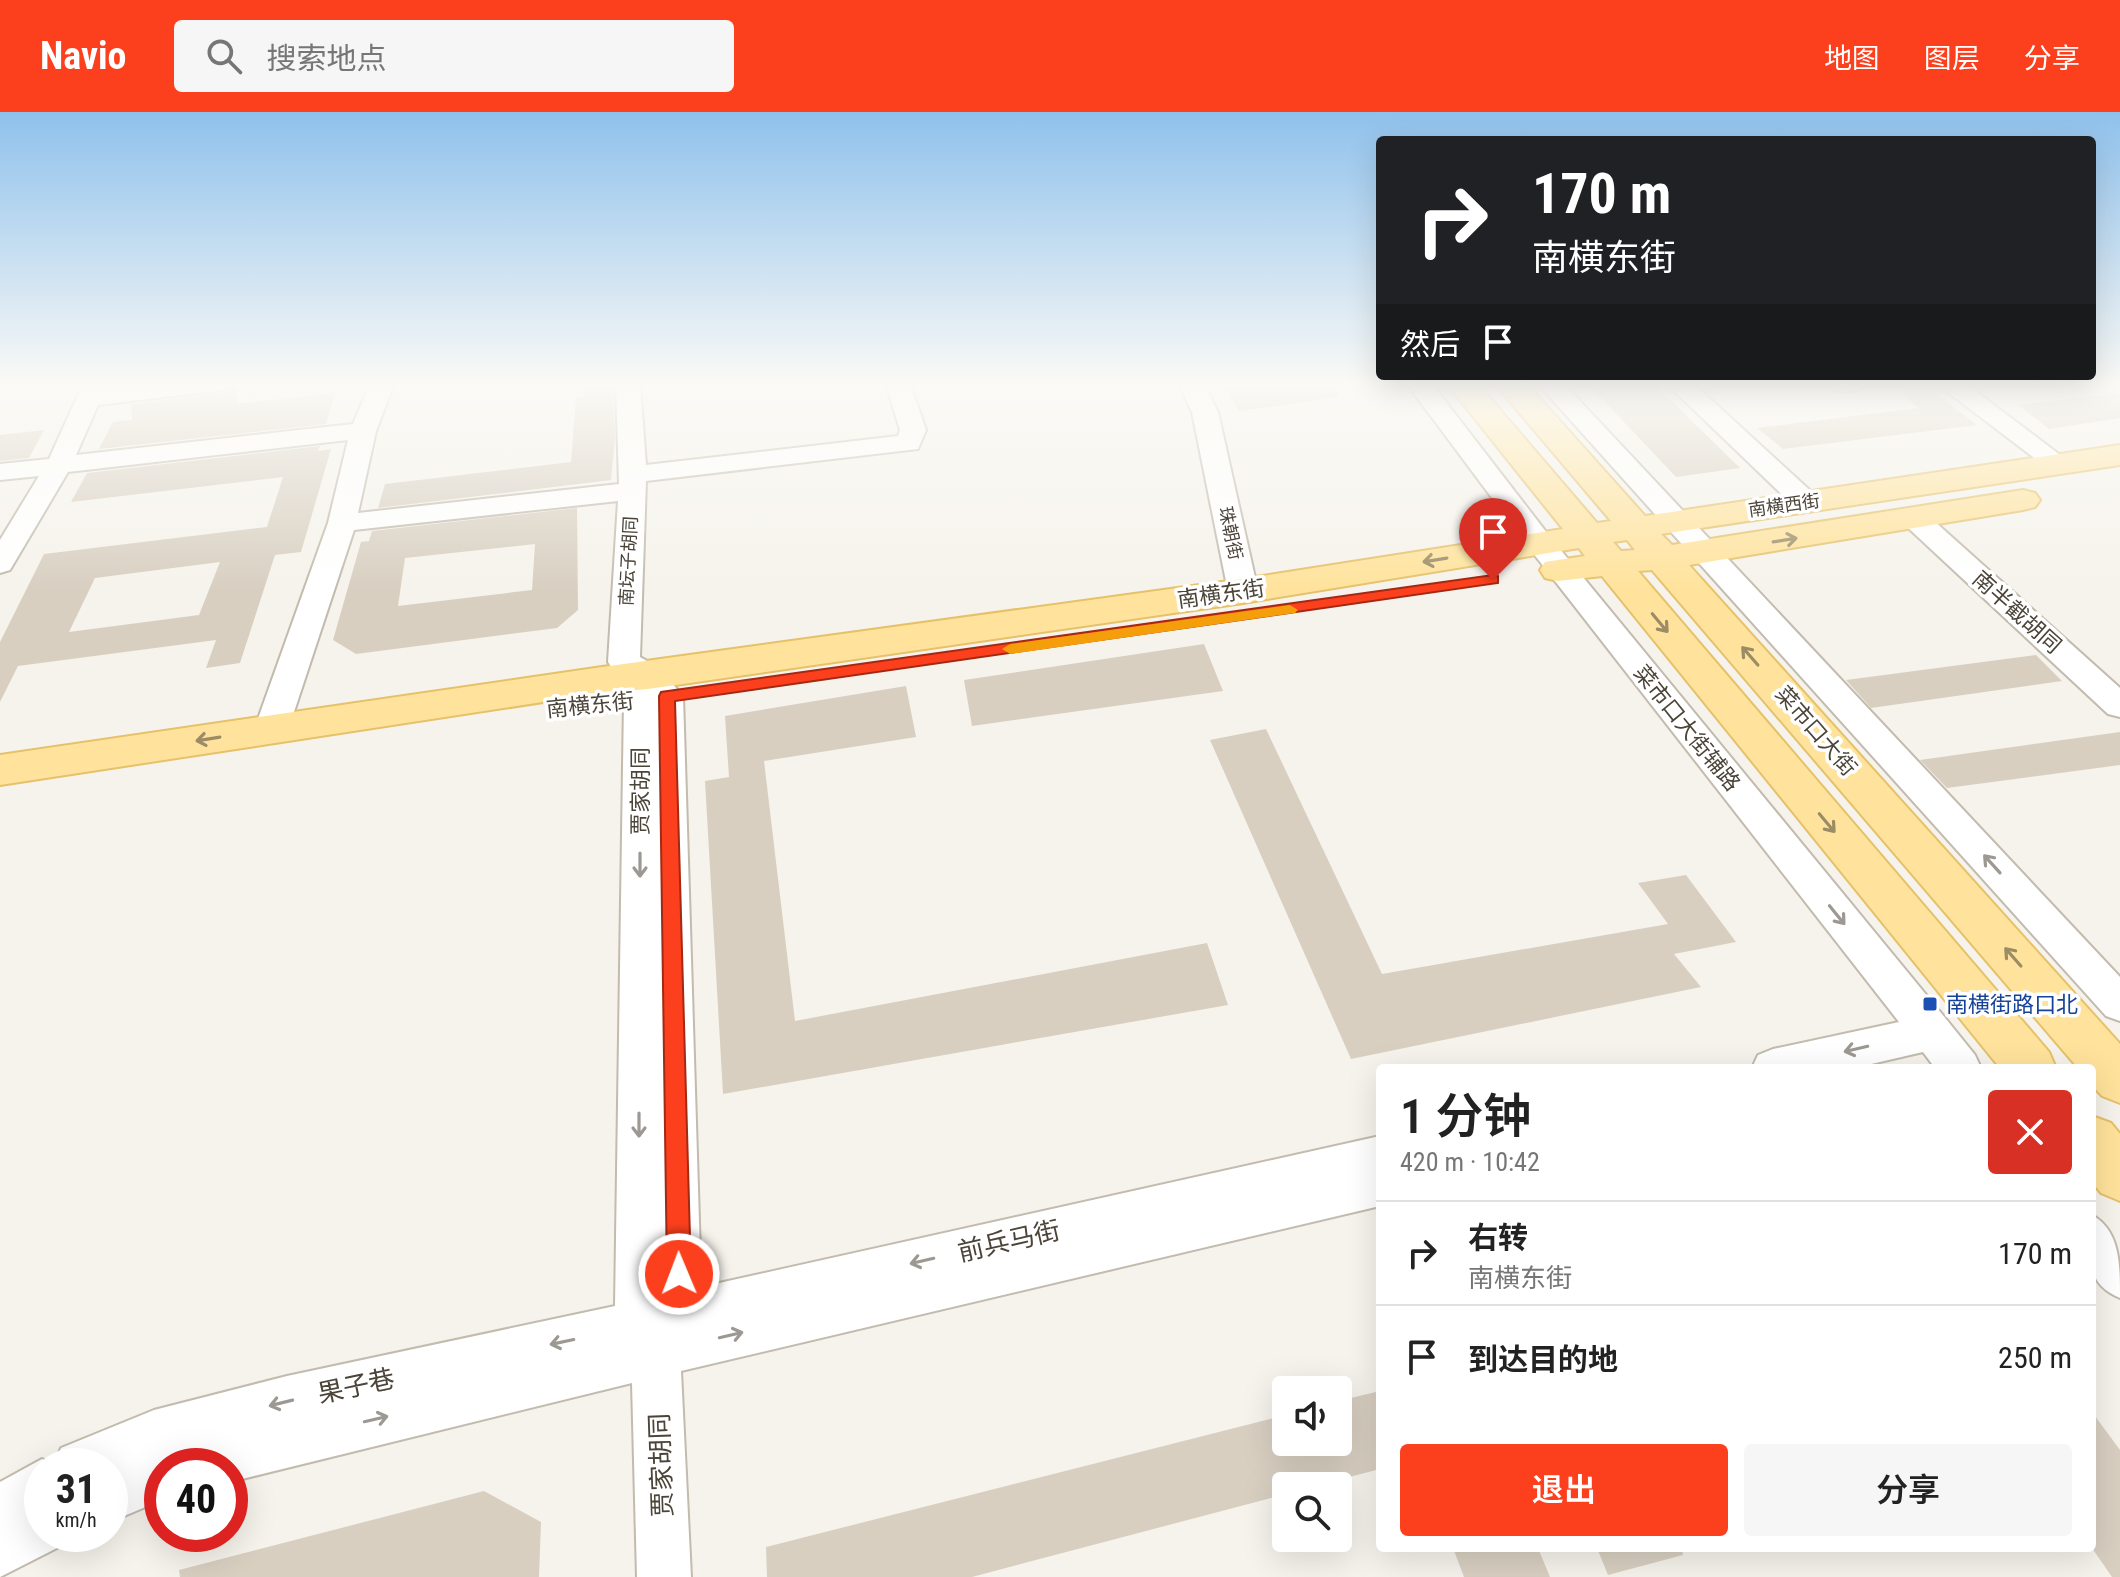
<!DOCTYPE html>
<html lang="zh">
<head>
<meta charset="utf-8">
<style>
	body { margin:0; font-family:"Roboto Condensed","Noto Sans SC",sans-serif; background:#f6f6f6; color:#222; height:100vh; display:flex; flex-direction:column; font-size:30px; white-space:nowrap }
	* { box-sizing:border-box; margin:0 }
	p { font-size:26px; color:#767676 }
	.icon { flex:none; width:44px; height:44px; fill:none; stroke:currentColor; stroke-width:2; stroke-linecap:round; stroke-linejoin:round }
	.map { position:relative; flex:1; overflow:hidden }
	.side { position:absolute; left:1376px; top:952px; width:720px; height:488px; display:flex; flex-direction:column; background:#fff; border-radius:8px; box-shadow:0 8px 32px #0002 }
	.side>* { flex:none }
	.banner { position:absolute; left:1376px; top:24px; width:720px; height:244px; border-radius:8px; box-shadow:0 8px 32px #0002; background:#202124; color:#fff; overflow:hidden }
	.tools { position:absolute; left:1272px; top:1264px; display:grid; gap:16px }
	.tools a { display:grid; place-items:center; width:80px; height:80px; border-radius:8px; background:#fff; box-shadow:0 8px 32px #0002; font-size:40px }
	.speed { position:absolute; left:24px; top:1336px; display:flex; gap:16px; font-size:40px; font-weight:700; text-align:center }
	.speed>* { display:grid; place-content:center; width:104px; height:104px; border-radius:50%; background:#fff; box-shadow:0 8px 32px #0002; line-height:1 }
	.speed small { font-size:20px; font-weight:400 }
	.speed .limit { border:12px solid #d22; background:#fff; color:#111 }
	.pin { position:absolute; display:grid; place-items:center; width:68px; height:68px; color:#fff; margin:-82px -34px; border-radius:50% 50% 50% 0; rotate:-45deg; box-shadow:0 0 8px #0007 }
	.pin .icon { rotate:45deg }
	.me { position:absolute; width:88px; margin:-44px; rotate:359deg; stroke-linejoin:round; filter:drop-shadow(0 0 6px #0008) }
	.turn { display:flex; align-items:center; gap:28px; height:168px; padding:0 24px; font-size:36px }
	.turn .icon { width:104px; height:104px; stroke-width:2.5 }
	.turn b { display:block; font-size:56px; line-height:68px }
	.then { display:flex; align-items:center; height:76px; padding:0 24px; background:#0003; gap:16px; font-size:30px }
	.round { display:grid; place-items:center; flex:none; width:84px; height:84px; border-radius:8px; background:#f6f6f6 }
	.head { display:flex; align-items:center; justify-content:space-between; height:136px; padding:0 24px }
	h1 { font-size:48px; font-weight:600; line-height:60px }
	.cta { display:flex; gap:16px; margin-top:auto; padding:16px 24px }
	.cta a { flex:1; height:92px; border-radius:8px; background:#fc3f1d; color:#fff; font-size:32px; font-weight:600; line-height:92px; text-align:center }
	.cta a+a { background:#f6f6f6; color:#222 }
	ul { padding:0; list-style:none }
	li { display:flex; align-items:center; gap:24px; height:104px; padding:0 24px; border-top:2px solid #e0e0e0 }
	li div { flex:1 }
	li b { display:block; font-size:30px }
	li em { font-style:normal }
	header { display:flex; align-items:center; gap:48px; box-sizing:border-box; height:112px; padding:0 40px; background:#fc3f1d; color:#fff }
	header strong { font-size:38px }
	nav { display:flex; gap:44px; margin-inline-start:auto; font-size:28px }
	.search { width:560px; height:72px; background:#f6f6f6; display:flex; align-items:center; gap:20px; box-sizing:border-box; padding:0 28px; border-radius:8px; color:#767676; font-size:30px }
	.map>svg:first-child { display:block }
</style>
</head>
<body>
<header>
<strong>Navio</strong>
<div class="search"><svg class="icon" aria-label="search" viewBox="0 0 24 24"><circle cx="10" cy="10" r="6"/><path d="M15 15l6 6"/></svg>搜索地点</div>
<nav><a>地图</a><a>图层</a><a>分享</a></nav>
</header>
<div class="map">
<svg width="2120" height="1465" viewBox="0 0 2120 1465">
	<rect width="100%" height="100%" fill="#f6f3ec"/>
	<!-- building -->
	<g fill="#d8cfc1" fill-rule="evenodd">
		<path d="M230,272H236L237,292L335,281L326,312L99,337L113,310L132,308L131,292L215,282L225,280Z"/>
		<path d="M575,272H613L615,326L611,368L378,396L385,372L571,350L576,285L586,284Z"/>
		<path d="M1223,272H1338L1339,285L1239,299Z"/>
		<path d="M1588,272H1654L1740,356L1676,365Z"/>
		<path d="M1931,278L1977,313L1783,337L1757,316L1919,296L1900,281Z"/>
		<path d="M2120,281V306L2049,317L2018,293Z"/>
		<path d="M44,318L29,346L0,349V323Z"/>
		<path d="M320,334L318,339L331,337L301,440L275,443L240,551L206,556L216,528L18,554L0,590V530L44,442L267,415L283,365L71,390L87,361ZM220,450L199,503L69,520L95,466Z"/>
		<path d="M577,396L578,498L557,516L356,542L333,528L361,430L369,429L372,419ZM535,432L532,478L398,494L405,446Z"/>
		<path d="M1204,532L1223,579L972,614L964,568Z"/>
		<path d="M2036,543L2062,569L1871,596L1846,568Z"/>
		<path d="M906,574L916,625L764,649L795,909L1207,831L1228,893L723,982L705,669L729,665L725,604Z"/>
		<path d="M1266,617L1382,862L1668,812L1638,771L1686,763L1736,830L1674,842L1701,875L1351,947L1210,628Z"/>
		<path d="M2120,620V653L1947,676L1920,648Z"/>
		<path d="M1380,1279V1357L1315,1374H1286V1382L972,1465H767L766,1435L1286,1303V1330H1338V1289Z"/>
		<path d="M2092,1300L2120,1338V1465H2112L2092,1436Z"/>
		<path d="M484,1379L541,1410L539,1465H180L179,1458Z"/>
		<path d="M1453,1436H1538L1550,1465H1464Z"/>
		<path d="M1597,1436H1682L1683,1443L1608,1463Z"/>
	</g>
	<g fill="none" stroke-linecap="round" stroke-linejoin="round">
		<defs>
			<g id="minor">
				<path d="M83,272H107L105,277L147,272H227L224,277L215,279L98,293L76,343L353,312L370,272H394L376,319L358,401L619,372L616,272H640L646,353L898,324L900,318L886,272H910L926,318L918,337L646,369L640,545L659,556L683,584L701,1175L1380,1024V1094L681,1259L691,1465H637L632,1271L230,1370V1354H162V1388L110,1410V1354H42V1422H66L61,1434L0,1465V1370L42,1347L54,1352L61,1336L154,1298L287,1264L615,1194L624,588L631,568L613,558L608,550L618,389L354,418L288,618L283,626L271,630L259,626L254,618L328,411L348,328L68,360L10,458L0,461V428L39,364L0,368V352L49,347Z"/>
				<path d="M1179,272H1204L1218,300L1258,479L1253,486L1243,489L1233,486L1228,479L1192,300Z"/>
				<path d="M1407,272H1432L1550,425L1946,907L1975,943L1981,956H1935L1923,940L1854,956H1752L1758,943L1773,937L1899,910L1530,437Z"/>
				<path d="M1538,272H1564L2120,865V909L2106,904Z"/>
				<path d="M1667,272H1694L1816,384L1820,390L1816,396L1806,398L1796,396Z"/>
				<path d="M1864,272L1861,277L1844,280L1835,278L1832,273Z"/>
				<path d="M1937,272H1966L2072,352L2068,358H2050Z"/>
				<path d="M1914,398L1924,400L2120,576V605L2108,602L1904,412L1900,406L1904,400Z"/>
				<path d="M2092,1103C2120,1119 2120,1151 2120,1186C2081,1170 2092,1139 2092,1103Z"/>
			</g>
			<g id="major">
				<path d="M1447,272H1478L1597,411L1611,409L1495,272H1527L1645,404L2120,333V353L1661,422L1672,433L2023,378L2035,381L2040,388L2035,395L2023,398L1689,453L2120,932V991L2102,984L2092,973V956H2078L1652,458L1638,459L2049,940L2056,956H2000L1602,464L1558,469L1545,466L1540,458L1545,450L1585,444L1579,436L1243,491L648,577L602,581L0,673V643L602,555L1243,467L1563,417ZM1627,428L1635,438L1621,439L1613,430Z"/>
				<path d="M2092,1004L2111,1011L2120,1022V1089L2101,1081L2092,1070Z"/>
			</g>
		</defs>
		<!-- minor casing -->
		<use href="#minor" stroke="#c2bbae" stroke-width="4"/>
		<!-- major casing -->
		<use href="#major" stroke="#e6c16a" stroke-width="4"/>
		<!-- minor -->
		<use href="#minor" fill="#fff" fill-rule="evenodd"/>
		<!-- major -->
		<use href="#major" fill="#ffe39c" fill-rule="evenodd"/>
	</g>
	<!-- one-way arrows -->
	<defs><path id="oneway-shaft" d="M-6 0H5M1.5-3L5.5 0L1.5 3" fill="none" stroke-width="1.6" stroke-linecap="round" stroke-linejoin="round" transform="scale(2)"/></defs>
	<g stroke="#9c8c66">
		<use href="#oneway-shaft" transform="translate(1785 428) rotate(-9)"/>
		<use href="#oneway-shaft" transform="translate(1435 448) rotate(171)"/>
		<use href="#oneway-shaft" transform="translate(1660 511) rotate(50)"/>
		<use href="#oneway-shaft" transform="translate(1750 544) rotate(-131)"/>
		<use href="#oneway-shaft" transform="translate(208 627) rotate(171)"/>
		<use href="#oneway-shaft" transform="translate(1827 711) rotate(50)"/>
		<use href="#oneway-shaft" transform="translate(2013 845) rotate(-131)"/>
	</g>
	<g stroke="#9c9892">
		<use href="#oneway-shaft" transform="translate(1992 752) rotate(-132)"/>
		<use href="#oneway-shaft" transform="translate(640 753) rotate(90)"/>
		<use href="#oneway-shaft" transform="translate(1837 803) rotate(51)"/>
		<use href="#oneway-shaft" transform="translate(1856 937) rotate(167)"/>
		<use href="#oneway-shaft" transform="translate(639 1013) rotate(90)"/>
		<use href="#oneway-shaft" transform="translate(922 1149) rotate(167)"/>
		<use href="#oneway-shaft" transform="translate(731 1223) rotate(-13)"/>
		<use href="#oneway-shaft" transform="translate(562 1230) rotate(168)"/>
		<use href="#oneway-shaft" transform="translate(281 1291) rotate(166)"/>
		<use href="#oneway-shaft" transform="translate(376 1307) rotate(-13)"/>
	</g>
	<!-- sky -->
	<linearGradient id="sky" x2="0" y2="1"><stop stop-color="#8fc1ec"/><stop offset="0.57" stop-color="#fbfaf6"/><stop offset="1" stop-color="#fbfaf6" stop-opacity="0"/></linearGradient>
	<rect width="2120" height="478" fill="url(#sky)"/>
	<!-- route -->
	<path fill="#fc3f1d" stroke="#a42913" stroke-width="2" d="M1493,463L1498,464V471L675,589L691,1162L687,1171L679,1174L670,1171L667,1162L659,584L661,580Z"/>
	<!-- slow -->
	<path fill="#f59e0b" d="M1290,493L1298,498L1295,501L1010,542L1002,537L1010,532Z"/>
	<!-- markers -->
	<rect fill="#1a4fb4" stroke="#fff" stroke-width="3" x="1922" y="884" width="16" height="16" rx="4"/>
	<g text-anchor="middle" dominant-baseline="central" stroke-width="7" stroke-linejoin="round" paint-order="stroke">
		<!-- far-street labels -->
		<g font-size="18" fill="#4b4439" stroke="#fff">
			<text transform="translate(1784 393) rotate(-8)">南横西街</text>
			<text transform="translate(1231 421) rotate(78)">珠朝街</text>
			<text transform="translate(628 449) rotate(-87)">南坛子胡同</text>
		</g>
		<!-- street labels -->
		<g font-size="22" fill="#4b4439" stroke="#fff">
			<text transform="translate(1221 482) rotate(-8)">南横东街</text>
			<text transform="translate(2017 500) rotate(42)">南半截胡同</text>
			<text transform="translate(590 593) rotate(-6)">南横东街</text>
			<text transform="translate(1687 616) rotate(51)">菜市口大街辅路</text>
			<text transform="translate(1816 619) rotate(49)">菜市口大街</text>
			<text transform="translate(640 679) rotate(-90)">贾家胡同</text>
		</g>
		<!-- transit labels -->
		<g font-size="22" fill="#164399" stroke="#fff" text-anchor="start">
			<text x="1946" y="892">南横街路口北</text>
		</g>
		<!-- near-street labels -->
		<g font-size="26" fill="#4b4439" stroke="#fff">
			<text transform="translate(1009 1129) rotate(-13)">前兵马街</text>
			<text transform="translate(356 1274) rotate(-12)">果子巷</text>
			<text transform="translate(661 1353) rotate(-92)">贾家胡同</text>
		</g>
	</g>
</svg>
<div class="tools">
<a><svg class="icon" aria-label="sound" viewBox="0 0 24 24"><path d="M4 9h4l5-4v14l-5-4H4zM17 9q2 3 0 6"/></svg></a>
<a><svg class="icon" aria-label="search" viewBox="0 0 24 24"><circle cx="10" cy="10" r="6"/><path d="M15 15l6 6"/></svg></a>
</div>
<div class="speed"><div>31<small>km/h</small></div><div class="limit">40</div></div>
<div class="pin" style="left:1493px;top:468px;background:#d93025"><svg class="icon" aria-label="arrive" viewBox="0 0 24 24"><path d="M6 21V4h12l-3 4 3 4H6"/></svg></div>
<svg class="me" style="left:679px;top:1162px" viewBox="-20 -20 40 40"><circle r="17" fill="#fc3f1d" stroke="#fff" stroke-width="3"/><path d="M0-11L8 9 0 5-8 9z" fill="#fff"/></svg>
<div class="banner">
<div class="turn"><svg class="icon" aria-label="right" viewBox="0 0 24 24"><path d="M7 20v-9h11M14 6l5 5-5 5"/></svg><div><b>170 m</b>南横东街</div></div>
<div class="then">然后<svg class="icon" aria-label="arrive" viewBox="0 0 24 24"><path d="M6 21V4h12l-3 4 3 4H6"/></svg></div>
</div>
<section class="side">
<div class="head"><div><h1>1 分钟</h1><p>420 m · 10:42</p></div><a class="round" style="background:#d93025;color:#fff"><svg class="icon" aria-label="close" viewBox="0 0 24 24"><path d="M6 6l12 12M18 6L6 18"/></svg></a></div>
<ul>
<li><svg class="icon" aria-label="right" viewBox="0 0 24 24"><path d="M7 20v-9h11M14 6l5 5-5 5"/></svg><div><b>右转</b><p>南横东街</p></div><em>170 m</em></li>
<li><svg class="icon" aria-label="arrive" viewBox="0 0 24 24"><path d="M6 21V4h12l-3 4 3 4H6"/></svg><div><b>到达目的地</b></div><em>250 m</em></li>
</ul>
<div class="cta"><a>退出</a><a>分享</a></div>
</section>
</div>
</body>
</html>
